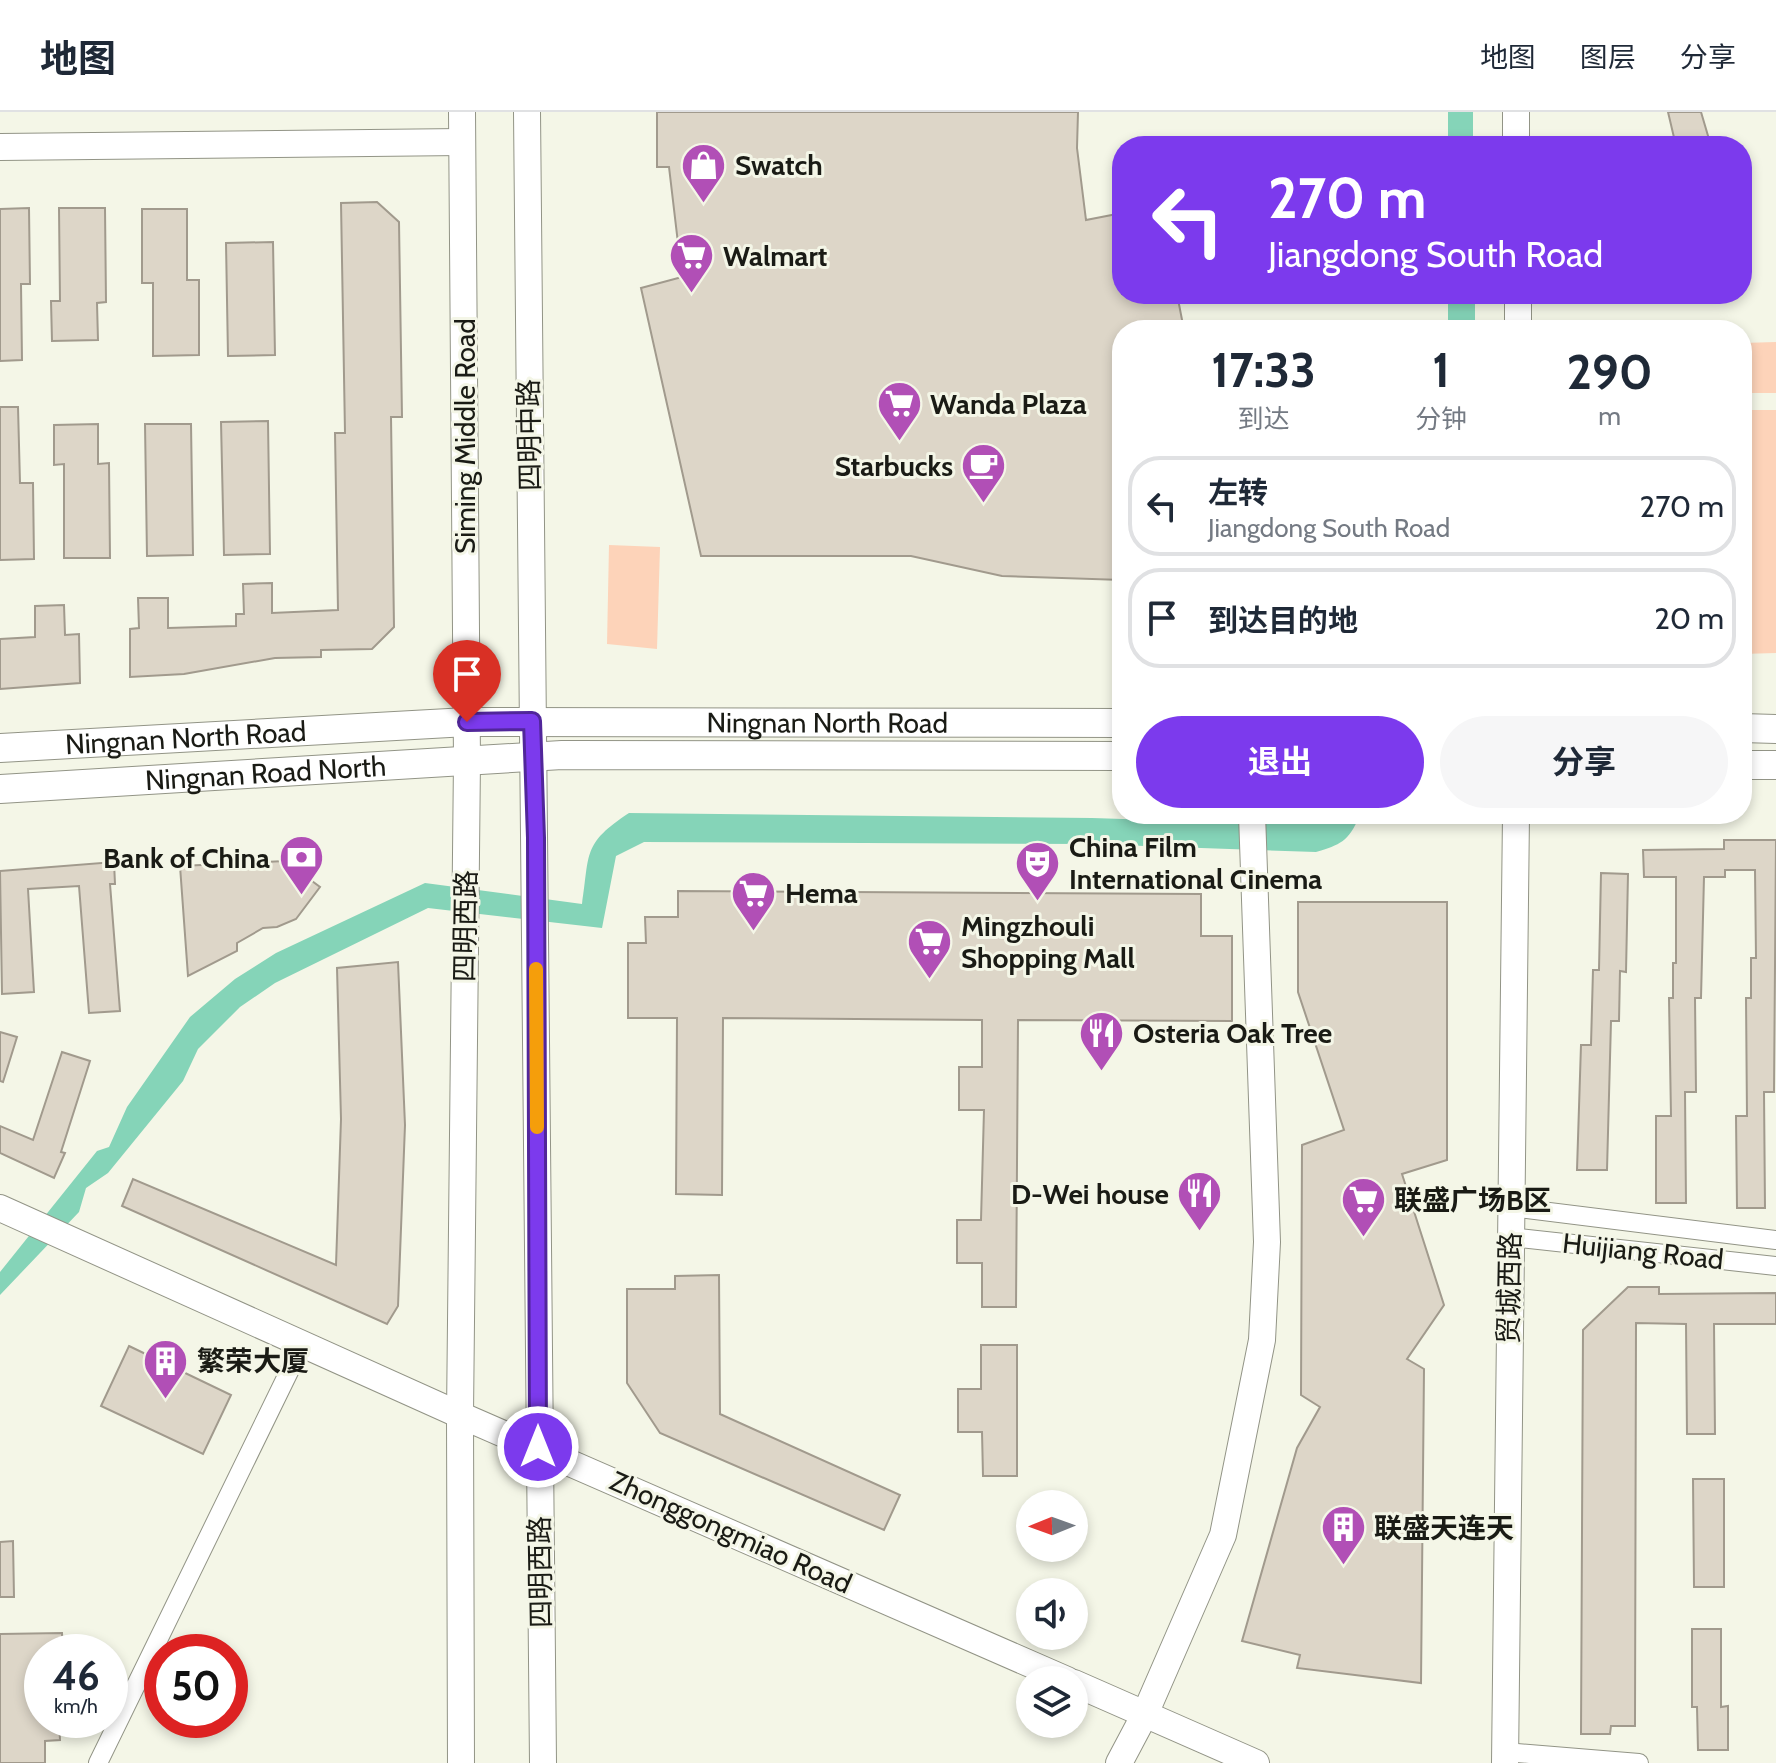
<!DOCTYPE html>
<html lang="zh">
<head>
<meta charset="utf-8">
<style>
	body { margin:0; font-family:Cabin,"Noto Sans SC",sans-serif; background:#f6f6f7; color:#1f2937; height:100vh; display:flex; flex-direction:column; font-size:30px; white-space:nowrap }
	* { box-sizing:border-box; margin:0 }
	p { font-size:26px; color:#747a83 }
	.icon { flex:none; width:44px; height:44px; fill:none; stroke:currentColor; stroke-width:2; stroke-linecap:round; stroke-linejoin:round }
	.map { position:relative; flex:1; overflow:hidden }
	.panel { position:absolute; left:1112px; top:208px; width:640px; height:504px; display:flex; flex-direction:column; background:#fff; border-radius:32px; box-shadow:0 4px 12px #0003 }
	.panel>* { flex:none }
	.guide { position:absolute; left:1112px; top:24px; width:640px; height:168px; border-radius:32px; box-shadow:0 4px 12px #0003; background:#7c3aed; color:#fff; overflow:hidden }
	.needle { width:52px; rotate:269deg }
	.fabs { position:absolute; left:1016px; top:1378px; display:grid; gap:16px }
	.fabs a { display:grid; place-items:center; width:72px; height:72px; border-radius:50%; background:#fff; box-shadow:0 4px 12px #0003; font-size:40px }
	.speed { position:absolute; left:24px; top:1522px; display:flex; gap:16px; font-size:40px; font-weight:700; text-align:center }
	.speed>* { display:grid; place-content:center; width:104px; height:104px; border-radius:50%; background:#fff; box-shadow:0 4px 12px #0003; line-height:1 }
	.speed small { font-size:20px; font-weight:400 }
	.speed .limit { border:12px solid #d22; background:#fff; color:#111 }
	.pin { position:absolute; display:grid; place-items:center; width:68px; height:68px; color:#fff; margin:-82px -34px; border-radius:50% 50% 50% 0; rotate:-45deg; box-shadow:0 0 8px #0007 }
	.pin .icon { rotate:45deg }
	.me { position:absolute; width:88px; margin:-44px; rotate:0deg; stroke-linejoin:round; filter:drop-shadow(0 0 6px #0008) }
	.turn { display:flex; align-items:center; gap:28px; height:168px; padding:0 24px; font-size:36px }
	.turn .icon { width:104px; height:104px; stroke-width:2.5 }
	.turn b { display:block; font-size:56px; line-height:68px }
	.eta { display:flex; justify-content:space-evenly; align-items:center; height:136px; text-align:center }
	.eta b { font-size:48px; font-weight:700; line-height:56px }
	.action { display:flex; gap:16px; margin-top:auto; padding:16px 24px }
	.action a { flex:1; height:92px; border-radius:48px; background:#7c3aed; color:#fff; font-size:32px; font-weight:700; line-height:92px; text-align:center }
	.action a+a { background:#f6f6f7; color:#1f2937 }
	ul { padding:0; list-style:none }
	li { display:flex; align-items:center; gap:24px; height:100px; margin:0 16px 12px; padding:0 8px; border:4px solid #e0e1e3; border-radius:32px }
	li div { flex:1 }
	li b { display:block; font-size:30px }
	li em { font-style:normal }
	header { display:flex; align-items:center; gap:48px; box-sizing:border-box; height:112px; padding:0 40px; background:#fff; border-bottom:2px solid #e0e1e3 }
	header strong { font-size:38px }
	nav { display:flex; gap:44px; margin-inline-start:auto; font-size:28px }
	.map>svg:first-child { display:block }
</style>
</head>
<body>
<header>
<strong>地图</strong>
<nav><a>地图</a><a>图层</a><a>分享</a></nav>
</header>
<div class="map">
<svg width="1776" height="1651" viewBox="0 0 1776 1651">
	<rect width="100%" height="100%" fill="#f4f6e7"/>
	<!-- green -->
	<g fill="#fdd3b9">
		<path d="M1776,230V281H1742V231Z"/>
		<path d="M1742,298H1776V541L1742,542Z"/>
		<path d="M609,433L660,435L657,537L607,532Z"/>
	</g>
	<!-- water -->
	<g fill="#85d4b8">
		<rect x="1448" y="0" width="25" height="34"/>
		<rect x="1448" y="182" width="27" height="36"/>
		<path d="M629,701L1092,706L1276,712L1328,709L1332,702H1359V705C1349,729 1340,733 1316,740L1088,732L644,730L616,744L602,816L428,796L275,871L240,895L198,937L183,969L108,1061L86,1076L79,1100L0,1183V1160L97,1039L109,1035L127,995L190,905L235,867L276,841L425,771L582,792C590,741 582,732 629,701Z"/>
	</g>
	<!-- building -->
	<g fill="#ddd6c8" stroke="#a19a8d" stroke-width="2">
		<path d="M657,0H1078L1077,36L1086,108L1122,101V182H1177L1184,218H1122V468L1002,464L911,444H701L641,176L682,165L669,55H657Z"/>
		<path d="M1668,0H1701L1711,34H1676Z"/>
		<path d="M377,90L399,110L402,305H391L394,515L372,537L321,538V545L275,546L184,562L130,565V517L139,516L138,486H168V516L236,514V502H244L243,472L272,471V501L338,498L335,321H345L341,91Z"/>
		<path d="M29,96L30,172H21L22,248L0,249V97Z"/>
		<path d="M59,96H105L106,190L97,191L98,228L52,229L51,189H60Z"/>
		<path d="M142,97H187V168H199V243L153,244V171H142Z"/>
		<path d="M273,130L275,243L228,244L226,131Z"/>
		<path d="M0,295H18L20,371H33L34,447L0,448Z"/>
		<path d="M268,309L270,442L224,443L221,310Z"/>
		<path d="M98,312V352L109,351L110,446H64V352L54,353V313Z"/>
		<path d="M145,312H191L193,443L147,444Z"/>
		<path d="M64,493L65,523L79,522L80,571L0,577V527L35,525V494Z"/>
		<path d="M1724,728H1776L1774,980H1764L1765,1096H1737L1736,1004H1747L1746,886H1751V846H1756L1755,758H1725V765H1704L1701,886H1695L1696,980H1685L1686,1091H1656V1004H1671L1669,886H1673V851H1676V765H1644L1643,738L1724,737Z"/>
		<path d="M285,749L320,775L296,807L277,815L263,816L237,831V839L188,864L180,754Z"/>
		<path d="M114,750L115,772H110L120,899L89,901L79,774L28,777L34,880L2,882L0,759Z"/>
		<path d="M1601,761L1628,762L1626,860L1620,859L1619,909H1611L1607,1058H1577L1581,933H1591L1593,858H1599Z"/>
		<path d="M678,779L1201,782V824H1232V909L1018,908L1016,1195H982V1151H957V1108H981L984,998H959V955H982V908L723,906L722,1083L676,1082L677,906H628V831H646L645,805H678Z"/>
		<path d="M1298,790H1447V1048L1402,1062L1444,1193L1407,1247L1424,1257L1421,1571L1297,1556L1300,1543L1242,1529L1297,1336L1320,1295L1301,1283L1302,1033L1344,1018L1298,880Z"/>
		<path d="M398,850L405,1013L398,1194L387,1212L122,1094L133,1067L336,1153L341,1007L337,856Z"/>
		<path d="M0,920L17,925L3,970L0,969Z"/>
		<path d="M62,940L90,949L61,1040L65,1041L54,1066L0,1041V1014L33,1028Z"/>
		<path d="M719,1163L720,1302L900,1383L884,1418L660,1321L627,1271V1177H675V1164Z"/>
		<path d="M1628,1175H1659V1182L1776,1181V1212H1714L1715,1322H1687L1686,1212L1636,1211L1635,1614H1611L1610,1622H1581L1583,1218Z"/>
		<path d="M981,1233H1017V1364H983L982,1320H958V1277H981Z"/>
		<path d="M129,1234L231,1283L203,1342L101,1294Z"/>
		<path d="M1693,1367H1724V1475H1694Z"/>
		<path d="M13,1429L14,1485H0V1430Z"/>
		<path d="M1692,1517H1721V1595L1728,1594V1638H1698L1697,1595H1692Z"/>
		<path d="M62,1521L63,1540H42V1608H59L60,1628L45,1629V1651H0V1522Z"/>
	</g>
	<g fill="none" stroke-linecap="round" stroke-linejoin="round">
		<defs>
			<g id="street">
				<path d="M1510,1095L1776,1128"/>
				<path d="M1510,1125L1776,1154"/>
				<path d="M1505,1640L1639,1651"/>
				<path d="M98,1651L302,1233"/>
			</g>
			<g id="secondary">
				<path d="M527,0L543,1651"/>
				<path d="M1516,0V34"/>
				<path d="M0,35L462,30"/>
				<path d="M1518,182V218"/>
				<path d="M0,1096L460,1303L1067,1568"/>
				<path d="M1074,1571L1256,1651"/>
				<path d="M461,1651L460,1303L467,648L462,0"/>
				<path d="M1119,1651L1145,1602L1223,1423L1262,1228L1267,1130L1252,702"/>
				<path d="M1505,1651L1516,702"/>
			</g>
			<g id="primary">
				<path d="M1742,616L1776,617"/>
				<path id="s1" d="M0,636L467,610L1122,611"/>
				<path d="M1742,653H1776"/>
				<path id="s2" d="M0,677L562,643L1122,644"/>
			</g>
		</defs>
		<!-- street casing -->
		<use href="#street" stroke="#929486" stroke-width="20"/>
		<!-- secondary casing -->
		<use href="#secondary" stroke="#929486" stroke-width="28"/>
		<!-- primary casing -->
		<use href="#primary" stroke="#929486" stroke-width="30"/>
		<!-- street -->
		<use href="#street" stroke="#fff" stroke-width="18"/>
		<!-- secondary -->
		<use href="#secondary" stroke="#fff" stroke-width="26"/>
		<!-- primary -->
		<use href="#primary" stroke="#fff" stroke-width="28"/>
	</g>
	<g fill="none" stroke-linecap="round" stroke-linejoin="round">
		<defs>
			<path id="route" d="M467,610L532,609L536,726L538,1335"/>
		</defs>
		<!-- route casing -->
		<use href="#route" stroke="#51269a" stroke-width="20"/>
		<!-- route -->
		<use href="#route" stroke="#7c3aed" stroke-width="14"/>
		<!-- slow -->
		<path stroke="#f59e0b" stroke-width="14" d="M536,857L537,1015"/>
	</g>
	<!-- icons -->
	<defs>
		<symbol id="shop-pin" viewBox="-11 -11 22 30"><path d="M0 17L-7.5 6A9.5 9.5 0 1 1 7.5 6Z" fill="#b14fb6" stroke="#f4f6e7"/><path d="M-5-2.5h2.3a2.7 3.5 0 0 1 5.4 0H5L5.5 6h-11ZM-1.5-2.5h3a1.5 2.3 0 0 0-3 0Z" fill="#fff"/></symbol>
		<symbol id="supermarket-pin" viewBox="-11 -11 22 30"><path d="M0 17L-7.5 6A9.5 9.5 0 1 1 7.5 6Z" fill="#b14fb6" stroke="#f4f6e7"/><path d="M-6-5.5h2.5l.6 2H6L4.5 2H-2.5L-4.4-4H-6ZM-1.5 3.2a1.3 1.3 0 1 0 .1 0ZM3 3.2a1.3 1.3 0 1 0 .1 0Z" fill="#fff"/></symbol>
		<symbol id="cafe-pin" viewBox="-11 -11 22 30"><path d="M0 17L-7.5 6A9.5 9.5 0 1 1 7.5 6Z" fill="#b14fb6" stroke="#f4f6e7"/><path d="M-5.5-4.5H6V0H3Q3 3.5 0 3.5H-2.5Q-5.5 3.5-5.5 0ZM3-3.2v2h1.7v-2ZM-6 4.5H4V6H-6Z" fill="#fff"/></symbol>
		<symbol id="bank-pin" viewBox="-11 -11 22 30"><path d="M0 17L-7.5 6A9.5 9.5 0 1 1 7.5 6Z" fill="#b14fb6" stroke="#f4f6e7"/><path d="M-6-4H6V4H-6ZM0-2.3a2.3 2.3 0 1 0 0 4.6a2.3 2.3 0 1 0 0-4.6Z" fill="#fff"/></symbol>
		<symbol id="theatre-pin" viewBox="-11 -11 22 30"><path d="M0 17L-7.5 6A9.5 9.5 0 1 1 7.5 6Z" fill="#b14fb6" stroke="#f4f6e7"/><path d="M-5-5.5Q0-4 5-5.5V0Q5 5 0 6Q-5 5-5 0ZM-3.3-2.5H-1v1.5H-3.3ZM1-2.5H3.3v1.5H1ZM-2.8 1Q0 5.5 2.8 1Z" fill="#fff"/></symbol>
		<symbol id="restaurant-pin" viewBox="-11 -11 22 30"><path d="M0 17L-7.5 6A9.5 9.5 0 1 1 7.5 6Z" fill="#b14fb6" stroke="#f4f6e7"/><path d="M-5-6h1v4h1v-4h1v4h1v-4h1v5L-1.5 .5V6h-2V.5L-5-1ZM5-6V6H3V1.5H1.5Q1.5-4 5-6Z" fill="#fff"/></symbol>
		<symbol id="building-pin" viewBox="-11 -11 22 30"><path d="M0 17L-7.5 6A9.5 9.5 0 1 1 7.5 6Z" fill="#b14fb6" stroke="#f4f6e7"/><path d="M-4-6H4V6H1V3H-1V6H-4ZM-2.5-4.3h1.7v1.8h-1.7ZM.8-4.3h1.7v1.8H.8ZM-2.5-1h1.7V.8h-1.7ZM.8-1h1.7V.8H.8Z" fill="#fff"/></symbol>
	</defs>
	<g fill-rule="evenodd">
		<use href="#shop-pin" x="678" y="28" width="51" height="69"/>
		<use href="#supermarket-pin" x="666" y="118" width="51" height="69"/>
		<use href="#supermarket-pin" x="874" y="266" width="51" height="69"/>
		<use href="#cafe-pin" x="958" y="328" width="51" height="69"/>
		<use href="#bank-pin" x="276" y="720" width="51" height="69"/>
		<use href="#theatre-pin" x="1012" y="726" width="51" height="69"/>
		<use href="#supermarket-pin" x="728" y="756" width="51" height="69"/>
		<use href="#supermarket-pin" x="904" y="804" width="51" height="69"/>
		<use href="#restaurant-pin" x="1076" y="896" width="51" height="69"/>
		<use href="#restaurant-pin" x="1174" y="1056" width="51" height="69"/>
		<use href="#supermarket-pin" x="1338" y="1062" width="51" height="69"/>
		<use href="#building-pin" x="140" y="1224" width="51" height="69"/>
		<use href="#building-pin" x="1318" y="1390" width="51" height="69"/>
	</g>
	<g text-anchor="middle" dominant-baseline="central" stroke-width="6" stroke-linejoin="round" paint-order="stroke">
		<!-- poi labels -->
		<g font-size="28" font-weight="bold" fill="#1a1b15" stroke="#f4f6e7" text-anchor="start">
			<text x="735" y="53">Swatch</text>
			<text x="723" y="144">Walmart</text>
			<text x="930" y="292">Wanda Plaza</text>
			<text x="953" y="354" text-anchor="end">Starbucks</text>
			<text x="1069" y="735">China Film<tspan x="1069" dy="32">International Cinema</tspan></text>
			<text x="270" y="746" text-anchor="end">Bank of China</text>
			<text x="785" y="781">Hema</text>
			<text x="961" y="814">Mingzhouli<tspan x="961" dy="32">Shopping Mall</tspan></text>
			<text x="1133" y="921">Osteria Oak Tree</text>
			<text x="1169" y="1082" text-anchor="end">D-Wei house</text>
			<text x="1394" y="1088">联盛广场B区</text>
			<text x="197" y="1249">繁荣大厦</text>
			<text x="1374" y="1416">联盛天连天</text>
		</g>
		<!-- street labels -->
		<g font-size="28" fill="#1a1b15" stroke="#f4f6e7">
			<text transform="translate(529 323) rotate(-91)">四明中路</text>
			<text transform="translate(465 324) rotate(-90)">Siming Middle Road</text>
			<text stroke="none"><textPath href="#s1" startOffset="828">Ningnan North Road</textPath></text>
			<text stroke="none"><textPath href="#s1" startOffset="186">Ningnan North Road</textPath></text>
			<text stroke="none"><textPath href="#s2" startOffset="266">Ningnan Road North</textPath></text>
			<text transform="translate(465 814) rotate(-89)">四明西路</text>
			<text transform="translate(1643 1139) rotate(6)">Huijiang Road</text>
			<text transform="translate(1509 1176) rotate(-89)">贸城西路</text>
			<text transform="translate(731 1420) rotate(24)">Zhonggongmiao Road</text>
			<text transform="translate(540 1460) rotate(-91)">四明西路</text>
		</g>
	</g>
</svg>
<div class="fabs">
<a><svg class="needle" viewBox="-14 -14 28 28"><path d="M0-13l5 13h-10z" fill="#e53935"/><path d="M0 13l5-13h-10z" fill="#747a83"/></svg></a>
<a><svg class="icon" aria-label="sound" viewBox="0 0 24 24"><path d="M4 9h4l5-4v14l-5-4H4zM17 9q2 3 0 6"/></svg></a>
<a><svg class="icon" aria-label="layers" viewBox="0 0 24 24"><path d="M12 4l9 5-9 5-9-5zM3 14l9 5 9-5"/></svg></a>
</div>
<div class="speed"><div>46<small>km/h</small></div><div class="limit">50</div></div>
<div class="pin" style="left:467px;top:610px;background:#d93025"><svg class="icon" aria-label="arrive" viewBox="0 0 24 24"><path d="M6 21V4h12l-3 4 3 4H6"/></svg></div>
<svg class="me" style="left:538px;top:1335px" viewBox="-20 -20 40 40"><circle r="17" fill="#7c3aed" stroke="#fff" stroke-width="3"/><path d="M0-11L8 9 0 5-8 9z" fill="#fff"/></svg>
<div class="guide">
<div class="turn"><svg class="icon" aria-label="left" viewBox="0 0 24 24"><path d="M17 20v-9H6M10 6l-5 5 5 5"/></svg><div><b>270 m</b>Jiangdong South Road</div></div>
</div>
<section class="panel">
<div class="eta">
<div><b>17:33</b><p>到达</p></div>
<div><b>1</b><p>分钟</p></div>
<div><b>290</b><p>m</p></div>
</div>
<ul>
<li><svg class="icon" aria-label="left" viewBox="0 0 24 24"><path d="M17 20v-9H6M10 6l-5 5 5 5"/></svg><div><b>左转</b><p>Jiangdong South Road</p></div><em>270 m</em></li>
<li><svg class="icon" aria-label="arrive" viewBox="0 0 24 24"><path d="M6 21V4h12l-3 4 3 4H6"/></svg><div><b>到达目的地</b></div><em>20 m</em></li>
</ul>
<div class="action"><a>退出</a><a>分享</a></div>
</section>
</div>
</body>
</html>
